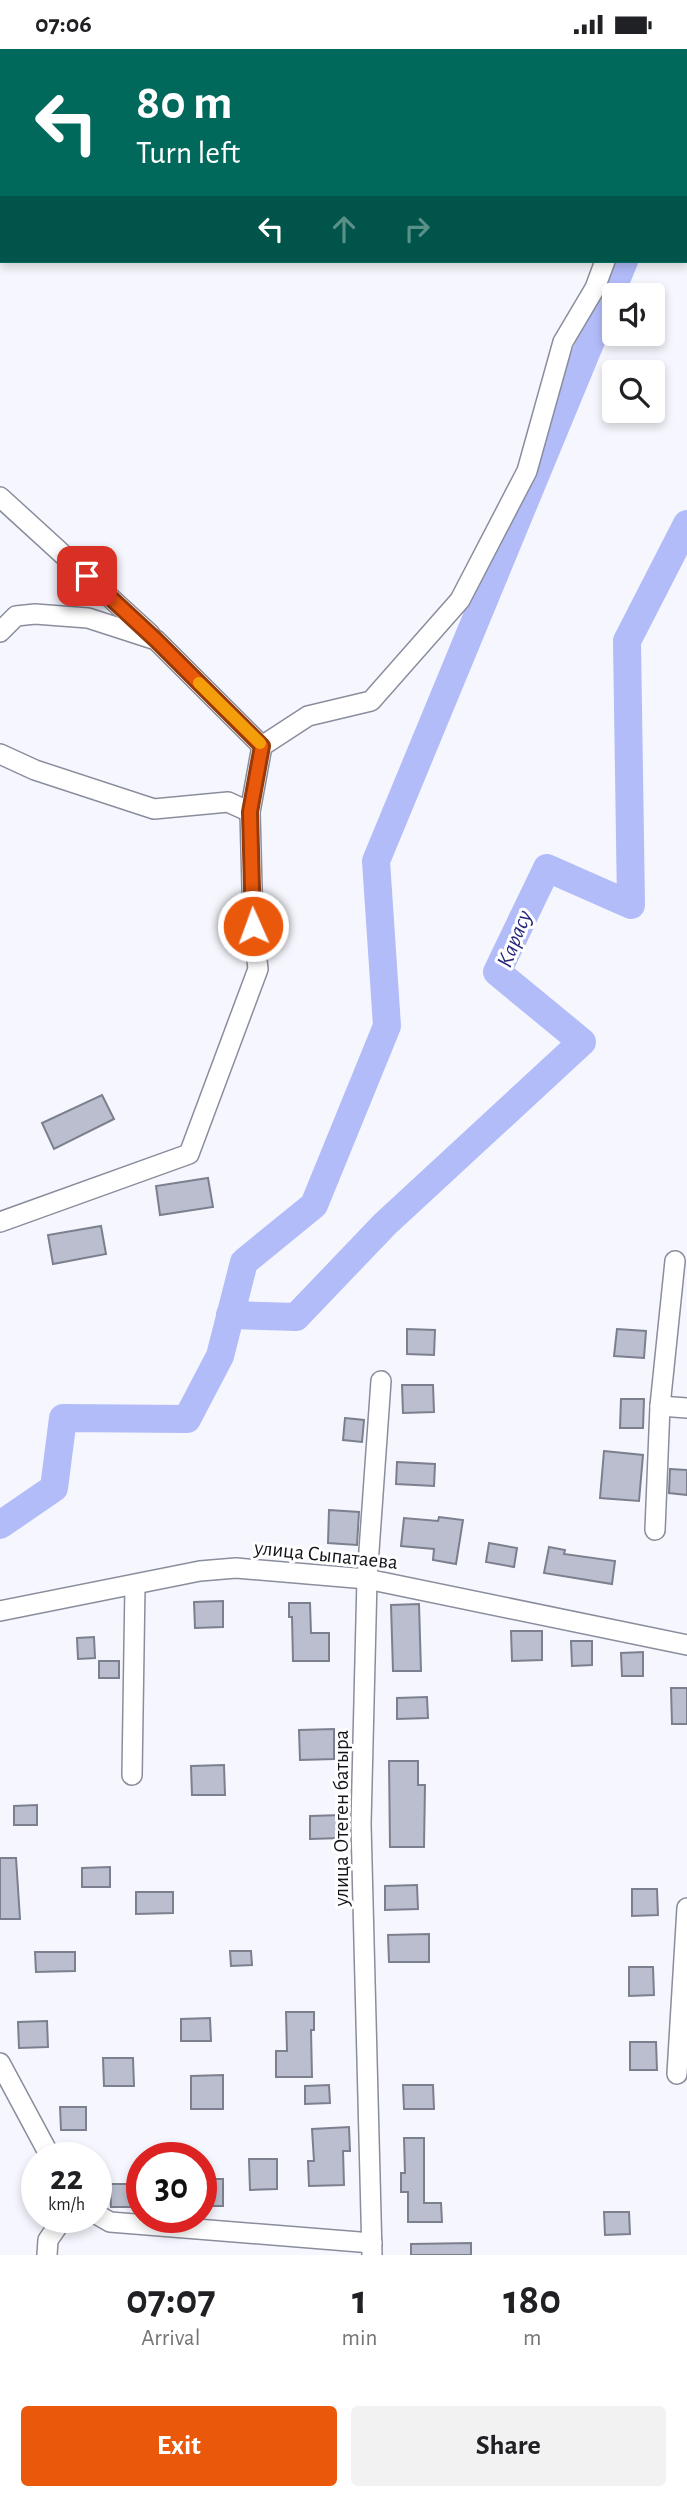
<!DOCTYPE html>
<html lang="en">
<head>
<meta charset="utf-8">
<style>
	body { margin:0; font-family:"Alegreya Sans",sans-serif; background:#f2f2f2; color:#202124; height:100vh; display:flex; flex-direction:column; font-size:26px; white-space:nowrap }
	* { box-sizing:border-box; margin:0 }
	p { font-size:23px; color:#757577 }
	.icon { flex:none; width:38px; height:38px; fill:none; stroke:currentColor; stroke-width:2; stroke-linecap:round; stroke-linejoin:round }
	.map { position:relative; height:2206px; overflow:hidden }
	.details { display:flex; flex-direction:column; background:#fff; flex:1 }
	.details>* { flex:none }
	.guide { position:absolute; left:0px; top:0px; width:688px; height:214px; box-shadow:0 4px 10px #0003; background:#00695c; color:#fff; overflow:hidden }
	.fabs { position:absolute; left:602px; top:234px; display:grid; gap:14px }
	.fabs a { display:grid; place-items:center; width:63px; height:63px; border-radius:7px; background:#fff; box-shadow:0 4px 10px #0003; font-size:35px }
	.speed { position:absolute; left:21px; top:2093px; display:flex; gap:14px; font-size:35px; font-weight:700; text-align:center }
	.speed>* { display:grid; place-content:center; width:91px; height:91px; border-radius:50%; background:#fff; box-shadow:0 4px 10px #0003; line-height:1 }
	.speed small { font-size:18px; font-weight:400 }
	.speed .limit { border:10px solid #d22; background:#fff; color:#111 }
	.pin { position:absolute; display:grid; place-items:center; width:60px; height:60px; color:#fff; margin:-30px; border-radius:14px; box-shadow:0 4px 10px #0006 }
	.me { position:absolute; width:77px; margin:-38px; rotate:358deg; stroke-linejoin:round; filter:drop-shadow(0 0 5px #0008) }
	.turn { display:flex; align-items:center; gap:24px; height:147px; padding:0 21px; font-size:32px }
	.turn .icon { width:91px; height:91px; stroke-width:2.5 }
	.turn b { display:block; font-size:49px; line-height:60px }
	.lanes { display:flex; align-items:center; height:66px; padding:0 21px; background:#0003; justify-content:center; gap:35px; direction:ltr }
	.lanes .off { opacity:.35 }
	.eta { display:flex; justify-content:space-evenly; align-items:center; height:119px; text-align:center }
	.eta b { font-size:42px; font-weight:600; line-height:49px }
	.cta { display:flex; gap:14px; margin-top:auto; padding:14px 21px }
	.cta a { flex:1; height:80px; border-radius:7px; background:#ea580c; color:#fff; font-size:28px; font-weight:600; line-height:80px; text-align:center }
	.cta a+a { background:#f2f2f2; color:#202124 }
	.status { display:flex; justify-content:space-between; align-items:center; height:49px; padding:0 35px; background:#fff; direction:ltr }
	.status svg { height:19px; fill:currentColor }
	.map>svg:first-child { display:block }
</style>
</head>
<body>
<div class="status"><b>07:06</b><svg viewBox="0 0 49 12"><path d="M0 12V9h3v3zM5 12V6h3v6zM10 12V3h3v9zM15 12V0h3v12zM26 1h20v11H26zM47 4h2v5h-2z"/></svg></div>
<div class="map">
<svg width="687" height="2206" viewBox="0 0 687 2206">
	<rect width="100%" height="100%" fill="#f6f7fe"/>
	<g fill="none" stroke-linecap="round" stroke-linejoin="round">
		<!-- river -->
		<g stroke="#b2bcf9" stroke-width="28">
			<path d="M686,137L687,136"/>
			<path d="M230,1266L296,1268L385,1175L582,993L497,923L547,819L631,856L627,592L687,475"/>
			<path d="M0,1476L54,1439L63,1369L187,1370L220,1307L244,1213L314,1156L387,977L376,812L624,212"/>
		</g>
	</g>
	<!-- building -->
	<g fill="#babece" stroke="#7c7f8e" stroke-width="2">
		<path d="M102,1046L114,1070L54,1100L42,1074Z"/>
		<path d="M208,1129L213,1158L160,1166L156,1137Z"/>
		<path d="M101,1177L106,1205L53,1215L48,1186Z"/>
		<path d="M407,1280L435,1281L434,1306L407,1305Z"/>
		<path d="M617,1280L646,1282L644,1309L614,1307Z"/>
		<path d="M402,1336H433L434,1363L403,1364Z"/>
		<path d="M621,1350H644L643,1379H620Z"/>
		<path d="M345,1369L364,1371L362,1393L343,1391Z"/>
		<path d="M604,1402L643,1406L639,1452L600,1449Z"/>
		<path d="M397,1413L435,1415L434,1437L396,1435Z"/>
		<path d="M670,1420L687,1421V1446L669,1444Z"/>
		<path d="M329,1461L359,1463L357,1496L328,1494Z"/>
		<path d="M439,1468L463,1471L456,1515L433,1511L434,1500L401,1497L404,1469L438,1472Z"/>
		<path d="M489,1494L517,1499L514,1518L486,1513Z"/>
		<path d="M549,1498L565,1501L564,1505L615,1512L612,1535L544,1524Z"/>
		<path d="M223,1552V1578L195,1579L194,1553Z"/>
		<path d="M289,1554H310L311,1584H329V1612H293L292,1568H289Z"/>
		<path d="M419,1555L421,1622H393L391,1556Z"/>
		<path d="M511,1582H542V1611L512,1612Z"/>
		<path d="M94,1588L95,1609L78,1610L77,1589Z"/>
		<path d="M571,1592H592V1616L572,1617Z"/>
		<path d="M643,1603V1627H622L621,1604Z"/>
		<rect x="99" y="1612" width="20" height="17"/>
		<path d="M671,1639H687V1675H672Z"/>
		<path d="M427,1648L428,1669L397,1670V1649Z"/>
		<path d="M334,1680V1710L300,1711L299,1681Z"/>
		<path d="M389,1712H418V1736H425L424,1798H390Z"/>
		<path d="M224,1716L225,1746H192L191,1717Z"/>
		<path d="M37,1756V1776H14V1757Z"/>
		<path d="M342,1766V1789L310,1790V1767Z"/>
		<path d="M0,1809H16L20,1870H0Z"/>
		<path d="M110,1818V1838H82V1819Z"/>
		<path d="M417,1836L418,1860L385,1861V1837Z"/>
		<path d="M632,1840H657L658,1866L632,1867Z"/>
		<path d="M136,1843H173V1864L136,1865Z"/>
		<path d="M429,1885V1913H389L388,1886Z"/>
		<path d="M230,1902H251L252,1916L231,1917Z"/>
		<path d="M35,1903H75V1922L36,1923Z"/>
		<path d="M629,1918H653L654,1946L629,1947Z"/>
		<path d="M286,1963H314V1981H311L312,2028H276V2002H287Z"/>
		<path d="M210,1969L211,1992H181V1970Z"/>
		<path d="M47,1972L48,1998L19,1999L18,1973Z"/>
		<path d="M630,1993H656L657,2021H630Z"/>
		<path d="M103,2009H133L134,2037H104Z"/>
		<path d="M223,2026V2060H191V2027Z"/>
		<path d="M329,2036L330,2054L305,2055V2037Z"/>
		<path d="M403,2036H433L434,2060H404Z"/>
		<path d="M60,2058H86V2081H61Z"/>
		<path d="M349,2078L350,2102H343L344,2136L309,2137L308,2112H314L312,2080Z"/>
		<path d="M404,2089H424V2154H441L442,2173H408V2143H401V2124H405Z"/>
		<path d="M249,2110H277V2140L250,2141Z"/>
		<rect x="201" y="2130" width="22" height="27"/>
		<path d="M110,2135H132L133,2158H111Z"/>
		<path d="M604,2163H629L630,2185L605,2186Z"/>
		<path d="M471,2194V2206H411V2195Z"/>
	</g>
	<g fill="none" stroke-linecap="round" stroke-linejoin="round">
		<defs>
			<g id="street">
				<path d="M563,0L565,2"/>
				<path d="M0,448L150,585"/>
				<path d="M0,583L16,567L35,565L88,569L156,591L262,697"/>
				<path d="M0,705L35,721L154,760L228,753L250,763"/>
				<path d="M0,1173L189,1105L258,920L253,877L250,763L262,697L308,667L371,652L460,551L527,422L563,293L595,239L605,212"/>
				<path d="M660,1357L687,1359"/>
				<path d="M655,1481L660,1357L675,1212"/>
				<path d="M0,1562L200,1522L236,1519L367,1530L687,1596"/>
				<path d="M132,1726L135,1536"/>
				<path d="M0,2014L51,2109"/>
				<path d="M677,2025L687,1859"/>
				<path d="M96,2165L110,2173L372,2194"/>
				<path d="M47,2206L48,2191L64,2168"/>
				<path d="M372,2206L361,1775L367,1530L381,1332"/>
			</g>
		</defs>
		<!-- street casing -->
		<use href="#street" stroke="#8a8d9c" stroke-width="22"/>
		<!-- street -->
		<use href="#street" stroke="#fff" stroke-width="19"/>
	</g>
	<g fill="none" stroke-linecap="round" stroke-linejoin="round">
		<defs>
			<path id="route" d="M87,527L156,591L262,697L250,763L253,877"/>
		</defs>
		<!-- route casing -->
		<use href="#route" stroke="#983908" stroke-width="18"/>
		<!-- route -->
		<use href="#route" stroke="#ea580c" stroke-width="12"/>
		<!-- slow -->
		<path stroke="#f59e0b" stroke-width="12" d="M199,634L260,694"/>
	</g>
	<g text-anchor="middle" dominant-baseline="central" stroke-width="6" stroke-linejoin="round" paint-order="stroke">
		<!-- street labels -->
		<g font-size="21" fill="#13141a" stroke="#fff">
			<text transform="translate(326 1506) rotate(6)">улица Сыпатаева</text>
			<text transform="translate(341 1769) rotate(-90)">улица Отеген батыра</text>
		</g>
		<!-- water labels -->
		<g font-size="23" font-style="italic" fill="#28277b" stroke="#fff">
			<text transform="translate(515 890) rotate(-68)">Карасу</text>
		</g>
	</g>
</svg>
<div class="fabs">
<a><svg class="icon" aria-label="sound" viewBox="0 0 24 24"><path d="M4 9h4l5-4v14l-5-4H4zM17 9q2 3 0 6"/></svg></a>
<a><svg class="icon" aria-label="search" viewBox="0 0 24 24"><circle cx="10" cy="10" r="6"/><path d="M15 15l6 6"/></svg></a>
</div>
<div class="speed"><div>22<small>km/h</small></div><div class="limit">30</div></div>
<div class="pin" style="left:87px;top:527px;background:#d93025"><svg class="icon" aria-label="arrive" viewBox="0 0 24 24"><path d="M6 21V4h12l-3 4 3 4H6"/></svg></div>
<svg class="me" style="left:253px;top:877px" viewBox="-20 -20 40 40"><circle r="17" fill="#ea580c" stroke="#fff" stroke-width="3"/><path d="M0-11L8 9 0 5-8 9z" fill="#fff"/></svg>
<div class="guide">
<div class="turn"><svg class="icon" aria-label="left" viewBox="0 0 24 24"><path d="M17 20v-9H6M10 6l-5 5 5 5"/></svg><div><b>80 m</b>Turn left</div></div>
<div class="lanes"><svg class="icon" aria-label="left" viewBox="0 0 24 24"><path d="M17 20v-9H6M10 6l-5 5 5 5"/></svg><svg class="icon off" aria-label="ahead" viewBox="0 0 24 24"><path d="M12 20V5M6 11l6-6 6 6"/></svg><svg class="icon off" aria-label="right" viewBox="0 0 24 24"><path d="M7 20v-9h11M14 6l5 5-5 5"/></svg></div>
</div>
</div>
<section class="details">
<div class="eta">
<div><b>07:07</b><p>Arrival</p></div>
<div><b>1</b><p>min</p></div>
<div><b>180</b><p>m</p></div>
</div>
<div class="cta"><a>Exit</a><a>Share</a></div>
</section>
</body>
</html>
